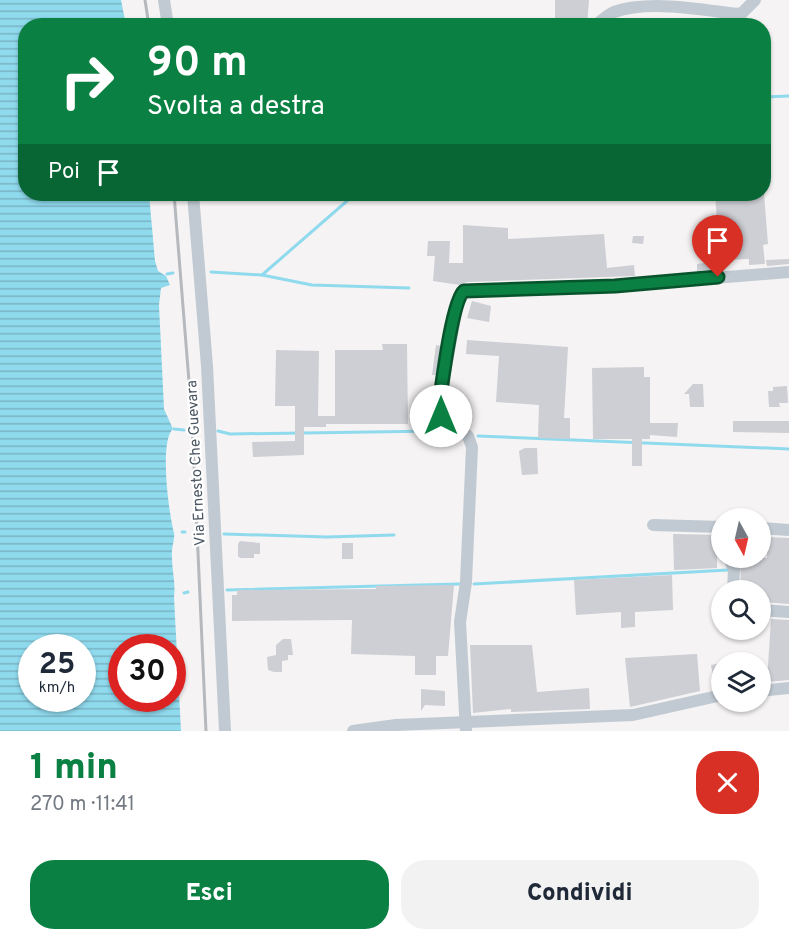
<!DOCTYPE html>
<html lang="it">
<head>
<meta charset="utf-8">
<style>
	body { margin:0; font-family:Overpass,sans-serif; background:#f2f2f3; color:#1f2937; height:100vh; display:flex; flex-direction:column; font-size:22px; white-space:nowrap }
	* { box-sizing:border-box; margin:0 }
	p { font-size:20px; color:#747a83 }
	.icon { flex:none; width:33px; height:33px; fill:none; stroke:currentColor; stroke-width:2; stroke-linecap:round; stroke-linejoin:round }
	.map { position:relative; height:731px; overflow:hidden }
	.drawer { display:flex; flex-direction:column; background:#fff; flex:1 }
	.drawer>* { flex:none }
	.hud { position:absolute; left:18px; top:18px; width:753px; height:183px; border-radius:24px; box-shadow:0 2px 4px #0004; background:#0b8043; color:#fff; overflow:hidden }
	.needle { width:39px; rotate:172deg }
	.fabs { position:absolute; left:711px; top:508px; display:grid; gap:12px }
	.fabs a { display:grid; place-items:center; width:60px; height:60px; border-radius:50%; background:#fff; box-shadow:0 2px 4px #0004; font-size:30px }
	.speed { position:absolute; left:18px; top:634px; display:flex; gap:12px; font-size:30px; font-weight:700; text-align:center }
	.speed>* { display:grid; place-content:center; width:78px; height:78px; border-radius:50%; background:#fff; box-shadow:0 2px 4px #0004; line-height:1 }
	.speed small { font-size:15px; font-weight:400 }
	.speed .limit { border:9px solid #d22; background:#fff; color:#111 }
	.pin { position:absolute; display:grid; place-items:center; width:51px; height:51px; color:#fff; margin:-62px -26px; border-radius:50% 50% 50% 0; rotate:-45deg; box-shadow:0 0 6px #0007 }
	.pin .icon { rotate:45deg }
	.me { position:absolute; width:66px; margin:-33px; rotate:0deg; stroke-linejoin:round; filter:drop-shadow(0 0 4px #0008) }
	.turn { display:flex; align-items:center; gap:21px; height:126px; padding:0 30px; font-size:27px }
	.turn .icon { width:78px; height:78px; stroke-width:2.5 }
	.turn b { display:block; font-size:42px; line-height:51px }
	.then { display:flex; align-items:center; height:57px; padding:0 30px; background:#0003; gap:12px; font-size:22px }
	.round { display:grid; place-items:center; flex:none; width:63px; height:63px; border-radius:24px; background:#f2f2f3 }
	.head { display:flex; align-items:center; justify-content:space-between; height:102px; padding:0 30px }
	h1 { font-size:36px; font-weight:800; line-height:45px; color:#0b8043 }
	.primary-button { display:flex; gap:12px; margin-top:auto; padding:12px 30px }
	.primary-button a { flex:1; height:69px; border-radius:24px; background:#0b8043; color:#fff; font-size:24px; font-weight:800; line-height:69px; text-align:center }
	.primary-button a+a { background:#f2f2f3; color:#1f2937 }
	.map>svg:first-child { display:block }
</style>
</head>
<body>
<div class="map">
<svg width="789" height="731" viewBox="0 0 789 731">
	<defs>
		<pattern id="water-rules" width="6" height="5" patternUnits="userSpaceOnUse" patternTransform="scale(1.5)"><rect width="6" height="5" fill="#90daee"/><path d="M0 2.5h6" fill="none" stroke="#78b4c4"/></pattern>
	</defs>
	<rect width="100%" height="100%" fill="#f5f3f3"/>
	<!-- water -->
	<path fill="url(#water-rules)" fill-rule="evenodd" d="M0,0H121L126,25L26,26V194H149L155,261L158,271L166,276L170,285L161,288L159,305L164,409L173,429C159,441 169,515 174,533C175,539 172,546 172,551C171,567 176,582 174,597L181,731H0ZM32,648H82V699H32ZM122,648H172V699H122Z"/>
	<g fill="none" stroke-linecap="round" stroke-linejoin="round">
		<!-- stream -->
		<g stroke="#90daee" stroke-width="3">
			<path d="M764,97L789,96"/>
			<path d="M211,272L262,275L312,285L409,288"/>
			<path d="M167,274L173,273"/>
			<path d="M262,275L355,194"/>
			<path d="M174,429L184,430"/>
			<path d="M218,431L230,434L435,431L456,434"/>
			<path d="M478,436L789,449"/>
			<path d="M182,532H185"/>
			<path d="M224,534L327,537L394,535"/>
			<path d="M474,584L728,570"/>
			<path d="M227,590L459,584"/>
			<path d="M184,593L188,592"/>
		</g>
	</g>
	<!-- building -->
	<g fill="#cdcfd5">
		<path d="M555,0H589L587,26H555Z"/>
		<path d="M715,194H764L768,244L763,245L765,264L749,265V259L724,260L725,269L697,271V264L711,262L709,251L719,250Z"/>
		<path d="M463,225L508,228V239L604,234L607,268L634,265L635,276L467,282L460,285L433,281L435,256H427L428,241H450L449,263H463Z"/>
		<path d="M633,236H644L643,244L632,243Z"/>
		<path d="M789,259V264L767,266L766,260Z"/>
		<path d="M472,301L491,306L489,322L467,318Z"/>
		<path d="M467,340L568,347L564,418H570V439L538,438L539,405L496,402L499,356L466,354Z"/>
		<path d="M382,344H407L408,424H326V427H304V455L253,457L252,442L295,441V406H275L276,350L319,351L318,416H335V350H383Z"/>
		<path d="M436,345L441,346L436,375H432Z"/>
		<path d="M644,367V377H650V423H678L677,437L650,435V439H642V466H632V439H593L592,368Z"/>
		<path d="M693,384H703L704,407H690L689,394H684Z"/>
		<path d="M787,386L788,403H779L780,407H769L768,391H773V387Z"/>
		<path d="M733,421H789V433L733,432Z"/>
		<path d="M525,448H537L538,474L522,475L519,451Z"/>
		<path d="M673,534L722,535V551H717V568L674,570Z"/>
		<path d="M768,537L789,538V604L763,602L764,591H741L740,558H767Z"/>
		<path d="M240,541L260,543V554H254V558H240L238,556V544Z"/>
		<rect x="342" y="543" width="11" height="16"/>
		<path d="M672,575L673,610L635,612V627L621,628V612L576,615L574,580Z"/>
		<path d="M454,585L448,656H436V675H415V656L351,654L352,620L232,621V595H237V590L376,589V586Z"/>
		<path d="M771,619L789,620V680L767,682Z"/>
		<path d="M283,639H291L293,655H288V660L282,661V672H274L268,670L267,657L276,655V645Z"/>
		<path d="M470,645H532L537,692L589,688L590,709L511,712V709L473,713Z"/>
		<path d="M697,654L700,691L630,707L625,658Z"/>
		<path d="M722,663V675L713,676L711,665Z"/>
		<path d="M421,689L445,691V706L425,705L421,711Z"/>
	</g>
	<g fill="none" stroke-linecap="round" stroke-linejoin="round">
		<!-- minor -->
		<g stroke="#c1cad2" stroke-width="12">
			<path d="M164,0L168,26"/>
			<path d="M595,26C601,21 607,15 614,12C647,0 701,9 736,14L742,13L755,0"/>
			<path d="M193,194L207,366L225,731"/>
			<path d="M653,525L722,527"/>
			<path d="M760,528L789,530"/>
			<path d="M729,558L734,569L733,591"/>
			<path d="M760,610L789,612"/>
			<path d="M760,691L789,688"/>
			<path d="M353,731L396,725L633,715L722,695"/>
			<path d="M466,731L460,622L466,582L472,447L468,436C453,423 444,428 439,405L459,296L467,290L614,286L789,272"/>
		</g>
		<!-- rail -->
		<g stroke="#b5b8bd" stroke-width="3">
			<path d="M145,0L149,26"/>
			<path d="M174,194L192,419L206,731"/>
		</g>
	</g>
	<g fill="none" stroke-linecap="round" stroke-linejoin="round">
		<defs>
			<path id="route" d="M441,416L439,405C442,385 452,301 464,291L615,286L718,277"/>
		</defs>
		<!-- route casing -->
		<use href="#route" stroke="#07532c" stroke-width="15"/>
		<!-- route -->
		<use href="#route" stroke="#0b8043" stroke-width="10"/>
	</g>
	<g text-anchor="middle" dominant-baseline="central" stroke-width="4.5" stroke-linejoin="round" paint-order="stroke">
		<!-- street labels -->
		<g font-size="15" fill="#4a5661" stroke="#fff">
			<text transform="translate(197 463) rotate(-93)">Via Ernesto Che Guevara</text>
		</g>
	</g>
</svg>
<div class="fabs">
<a><svg class="needle" viewBox="-14 -14 28 28"><path d="M0-13l5 13h-10z" fill="#e53935"/><path d="M0 13l5-13h-10z" fill="#747a83"/></svg></a>
<a><svg class="icon" aria-label="search" viewBox="0 0 24 24"><circle cx="10" cy="10" r="6"/><path d="M15 15l6 6"/></svg></a>
<a><svg class="icon" aria-label="layers" viewBox="0 0 24 24"><path d="M12 4l9 5-9 5-9-5zM3 14l9 5 9-5"/></svg></a>
</div>
<div class="speed"><div>25<small>km/h</small></div><div class="limit">30</div></div>
<div class="pin" style="left:718px;top:277px;background:#d93025"><svg class="icon" aria-label="arrive" viewBox="0 0 24 24"><path d="M6 21V4h12l-3 4 3 4H6"/></svg></div>
<svg class="me" style="left:441px;top:416px" viewBox="-20 -20 40 40"><circle r="19" fill="#fff"/><path d="M0-13L10 11 0 6-10 11z" fill="#0b8043"/></svg>
<div class="hud">
<div class="turn"><svg class="icon" aria-label="right" viewBox="0 0 24 24"><path d="M7 20v-9h11M14 6l5 5-5 5"/></svg><div><b>90 m</b>Svolta a destra</div></div>
<div class="then">Poi<svg class="icon" aria-label="arrive" viewBox="0 0 24 24"><path d="M6 21V4h12l-3 4 3 4H6"/></svg></div>
</div>
</div>
<section class="drawer">
<div class="head"><div><h1>1 min</h1><p>270 m · 11:41</p></div><a class="round" style="background:#d93025;color:#fff"><svg class="icon" aria-label="close" viewBox="0 0 24 24"><path d="M6 6l12 12M18 6L6 18"/></svg></a></div>
<div class="primary-button"><a>Esci</a><a>Condividi</a></div>
</section>
</body>
</html>
